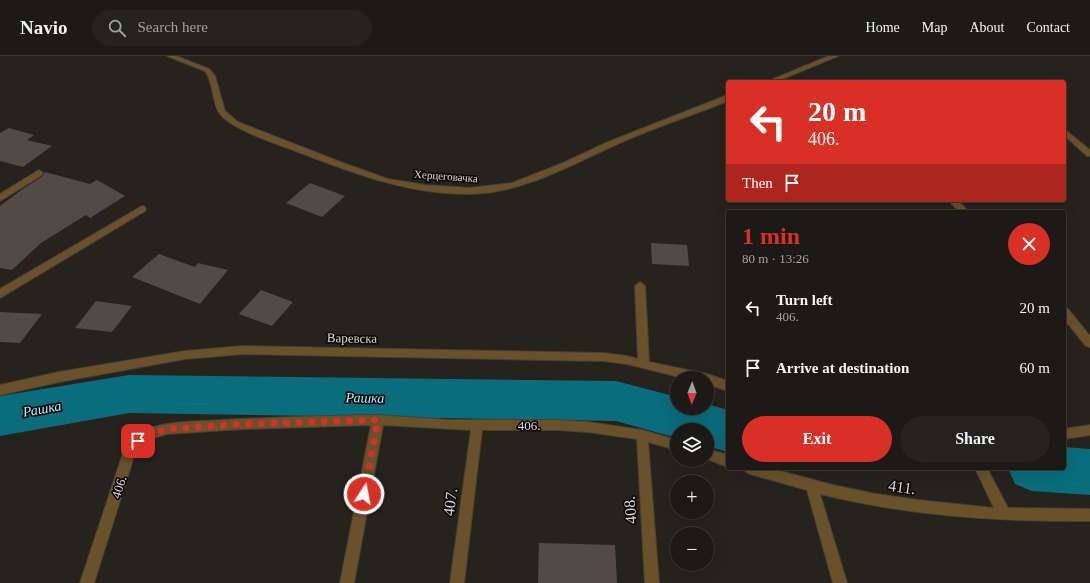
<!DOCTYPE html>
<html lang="en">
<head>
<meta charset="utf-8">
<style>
	body { margin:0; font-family:Georgia,serif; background:#25231f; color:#f1f3f6; height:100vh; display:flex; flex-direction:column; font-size:15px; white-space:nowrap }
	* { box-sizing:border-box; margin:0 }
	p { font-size:13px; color:#a0a1a1 }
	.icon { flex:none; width:22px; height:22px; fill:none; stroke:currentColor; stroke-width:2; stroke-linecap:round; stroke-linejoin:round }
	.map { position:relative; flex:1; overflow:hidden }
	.side { position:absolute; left:726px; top:154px; width:340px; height:260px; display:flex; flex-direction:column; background:#1c1a16; border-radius:4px; box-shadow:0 4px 16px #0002,0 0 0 1px #3a3835 }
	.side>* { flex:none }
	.banner { position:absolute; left:726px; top:24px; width:340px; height:122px; border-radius:4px; box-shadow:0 4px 16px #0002,0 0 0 1px #3a3835; background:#d93025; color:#fff; overflow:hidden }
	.needle { width:26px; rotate:181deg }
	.tools { position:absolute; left:670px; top:315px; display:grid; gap:8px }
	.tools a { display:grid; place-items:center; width:44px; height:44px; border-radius:50%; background:#1c1a16; box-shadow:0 4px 16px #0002,0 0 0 1px #3a3835; font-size:20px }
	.pin { position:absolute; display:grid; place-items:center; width:34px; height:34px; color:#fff; margin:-17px; border-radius:8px; box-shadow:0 2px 6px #0006 }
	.me { position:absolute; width:44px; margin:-22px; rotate:11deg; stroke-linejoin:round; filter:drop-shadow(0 0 3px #0008) }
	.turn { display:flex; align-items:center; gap:14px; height:84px; padding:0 16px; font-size:18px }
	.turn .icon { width:52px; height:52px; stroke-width:2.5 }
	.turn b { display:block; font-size:28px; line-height:34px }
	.then { display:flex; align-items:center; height:38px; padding:0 16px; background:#0003; gap:8px; font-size:15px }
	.round { display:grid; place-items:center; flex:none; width:42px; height:42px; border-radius:21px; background:#25231f }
	.head { display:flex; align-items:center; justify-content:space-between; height:68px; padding:0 16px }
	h1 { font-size:24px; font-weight:600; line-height:30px; color:#d93025 }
	.button { display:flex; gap:8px; margin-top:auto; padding:8px 16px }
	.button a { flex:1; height:46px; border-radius:24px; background:#d93025; color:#fff; font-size:16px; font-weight:600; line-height:46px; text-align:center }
	.button a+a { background:#25231f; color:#f1f3f6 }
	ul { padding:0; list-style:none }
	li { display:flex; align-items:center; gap:12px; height:60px; padding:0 16px }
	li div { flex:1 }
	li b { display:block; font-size:15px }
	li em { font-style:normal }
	header { display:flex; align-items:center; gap:24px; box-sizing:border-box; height:56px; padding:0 20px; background:#1c1a16; border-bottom:1px solid #3a3835 }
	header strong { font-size:19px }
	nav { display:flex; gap:22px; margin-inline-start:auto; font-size:14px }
	.search { width:280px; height:36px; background:#25231f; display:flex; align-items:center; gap:10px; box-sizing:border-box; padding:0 14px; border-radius:22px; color:#a0a1a1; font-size:15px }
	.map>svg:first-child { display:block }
</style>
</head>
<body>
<header>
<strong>Navio</strong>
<div class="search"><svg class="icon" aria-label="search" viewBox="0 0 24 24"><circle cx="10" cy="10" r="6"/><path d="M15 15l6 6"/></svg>Search here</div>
<nav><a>Home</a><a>Map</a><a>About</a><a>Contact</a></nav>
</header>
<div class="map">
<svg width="1090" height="527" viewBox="0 0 1090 527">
	<rect width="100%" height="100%" fill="#26231d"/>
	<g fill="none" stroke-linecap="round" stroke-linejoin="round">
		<!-- river -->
		<g fill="#096d7c" fill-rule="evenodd">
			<path d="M129,319L616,325L677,341V352H707V348L728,354V396L707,390V374H677V382L616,365L129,357L0,380V340Z"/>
			<path d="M1064,391L1090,393V439L1032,435L1015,428L1008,412H1064Z"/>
		</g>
	</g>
	<!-- building -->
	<g fill="#524a47">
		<path d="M9,72L34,79L27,84L52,90L23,111L0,105V77Z"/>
		<path d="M45,116L90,128L97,124L125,140L90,162L86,159L41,187L12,214L0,212V150L24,132L43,120Z"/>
		<path d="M310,127L345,140L322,161L286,147Z"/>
		<path d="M651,187L687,189L689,210L652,208Z"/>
		<path d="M159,198L195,211L198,207L228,214L200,248L132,221Z"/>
		<path d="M261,234L293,246L272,270L239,258Z"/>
		<path d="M96,245L132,250L112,276L75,272Z"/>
		<path d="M0,256L42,258L20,287L0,286Z"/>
		<path d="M539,487L615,489L617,527H538Z"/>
	</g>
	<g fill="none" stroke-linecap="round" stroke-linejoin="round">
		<defs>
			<g id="minor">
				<path d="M167,0H176L209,13L215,20L225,55L238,66L343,107L388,123L425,129L470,132L512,127L563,107L608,86L725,40H728V45C690,60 650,73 613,90C567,111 521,137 470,138C412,139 359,119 306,99C284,90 233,75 220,58C212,48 214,27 205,15Z"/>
				<path d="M829,0H838L775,26H766Z"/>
				<path d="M1064,73L1090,94V100H1087L1064,79Z"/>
				<path d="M39,114L43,117L42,119L0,145V138Z"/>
				<path d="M948,144H957L969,156H960Z"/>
				<path d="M142,150L145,151L146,153L145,155L0,242V233Z"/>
				<path d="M640,226L645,230L649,306L707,318L728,325V335L707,328V322H683L627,308L603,305L243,298L185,303L59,326L0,339V329L59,316L185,295L243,290L603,297L627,300L638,303L635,230Z"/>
				<path d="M1064,252L1068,253L1090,280V291L1086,290L1064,263Z"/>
				<path d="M378,359L451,364H557L588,366L642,374L677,384V394L648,386L659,527H645L637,383L588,376L557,374H482L464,527H450L471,374L383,369L354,527H340L371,369L244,373L167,378L154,382L136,394L94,527H80L125,391C131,378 154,370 167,368C184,365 204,365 222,364C274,361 326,360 378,359Z"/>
				<path d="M1090,369V379L1064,383V373Z"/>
				<path d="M707,393L728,399V411L707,403Z"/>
				<path d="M744,412H769L833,429L876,438L918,444L994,452L975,412H987L1008,452L1090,453V465C999,466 909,460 820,438L847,527H833L807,434L750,418L746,416Z"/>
			</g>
		</defs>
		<!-- minor casing -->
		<use href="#minor" stroke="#43403a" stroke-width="2"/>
		<!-- minor -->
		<use href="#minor" fill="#6a512a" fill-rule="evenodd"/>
	</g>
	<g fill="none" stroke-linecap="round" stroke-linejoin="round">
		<!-- route -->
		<path stroke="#d93025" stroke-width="7" stroke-dasharray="0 12.6" d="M138,385L151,378L167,373L244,368L378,364L364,438"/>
	</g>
	<g text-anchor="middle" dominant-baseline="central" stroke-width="3.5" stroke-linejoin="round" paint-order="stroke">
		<!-- far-street labels -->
		<g font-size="11" fill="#d9d6d3" stroke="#0e0c0a">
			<text transform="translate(446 120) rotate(4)">Херцеговачка</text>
		</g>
		<!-- street labels -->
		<g font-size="13" fill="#d9d6d3" stroke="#0e0c0a">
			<text transform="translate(352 282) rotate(1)">Варевска</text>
			<text x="529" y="369">406.</text>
			<text transform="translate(119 431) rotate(-72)">406.</text>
		</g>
		<!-- water labels -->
		<g font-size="14" font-style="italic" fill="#aff0fe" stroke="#0e0c0a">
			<text transform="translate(365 342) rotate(1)">Рашка</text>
			<text transform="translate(42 353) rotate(-10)">Рашка</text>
		</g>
		<!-- near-street labels -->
		<g font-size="16" fill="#d9d6d3" stroke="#0e0c0a">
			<text transform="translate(902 431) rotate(8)">411.</text>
			<text transform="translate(450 446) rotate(-83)">407.</text>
			<text transform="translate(630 454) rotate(-94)">408.</text>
		</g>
	</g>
</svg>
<div class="tools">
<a><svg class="needle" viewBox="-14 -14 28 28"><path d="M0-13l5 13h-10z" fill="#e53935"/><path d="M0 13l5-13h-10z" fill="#a0a1a1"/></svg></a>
<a><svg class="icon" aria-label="layers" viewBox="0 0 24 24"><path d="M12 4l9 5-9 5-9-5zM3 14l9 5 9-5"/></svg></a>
<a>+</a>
<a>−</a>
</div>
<div class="pin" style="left:138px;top:385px;background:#d93025"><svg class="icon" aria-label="arrive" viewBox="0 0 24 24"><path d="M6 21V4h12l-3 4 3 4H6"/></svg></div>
<svg class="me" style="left:364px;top:438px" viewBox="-20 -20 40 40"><circle r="17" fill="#d93025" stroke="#fff" stroke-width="3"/><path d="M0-11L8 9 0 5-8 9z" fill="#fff"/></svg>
<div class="banner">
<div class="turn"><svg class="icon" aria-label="left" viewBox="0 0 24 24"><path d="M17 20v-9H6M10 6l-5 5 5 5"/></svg><div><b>20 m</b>406.</div></div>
<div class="then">Then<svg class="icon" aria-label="arrive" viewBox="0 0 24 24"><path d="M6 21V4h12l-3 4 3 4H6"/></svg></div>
</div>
<section class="side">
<div class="head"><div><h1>1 min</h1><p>80 m · 13:26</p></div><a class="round" style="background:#d93025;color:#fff"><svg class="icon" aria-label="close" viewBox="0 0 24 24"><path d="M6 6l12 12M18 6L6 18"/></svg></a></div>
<ul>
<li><svg class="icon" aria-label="left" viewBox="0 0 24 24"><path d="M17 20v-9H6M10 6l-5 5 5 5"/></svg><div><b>Turn left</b><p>406.</p></div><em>20 m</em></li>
<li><svg class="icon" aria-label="arrive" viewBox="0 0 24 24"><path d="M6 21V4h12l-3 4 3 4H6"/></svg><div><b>Arrive at destination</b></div><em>60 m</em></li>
</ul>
<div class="button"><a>Exit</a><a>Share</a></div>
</section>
</div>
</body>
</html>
